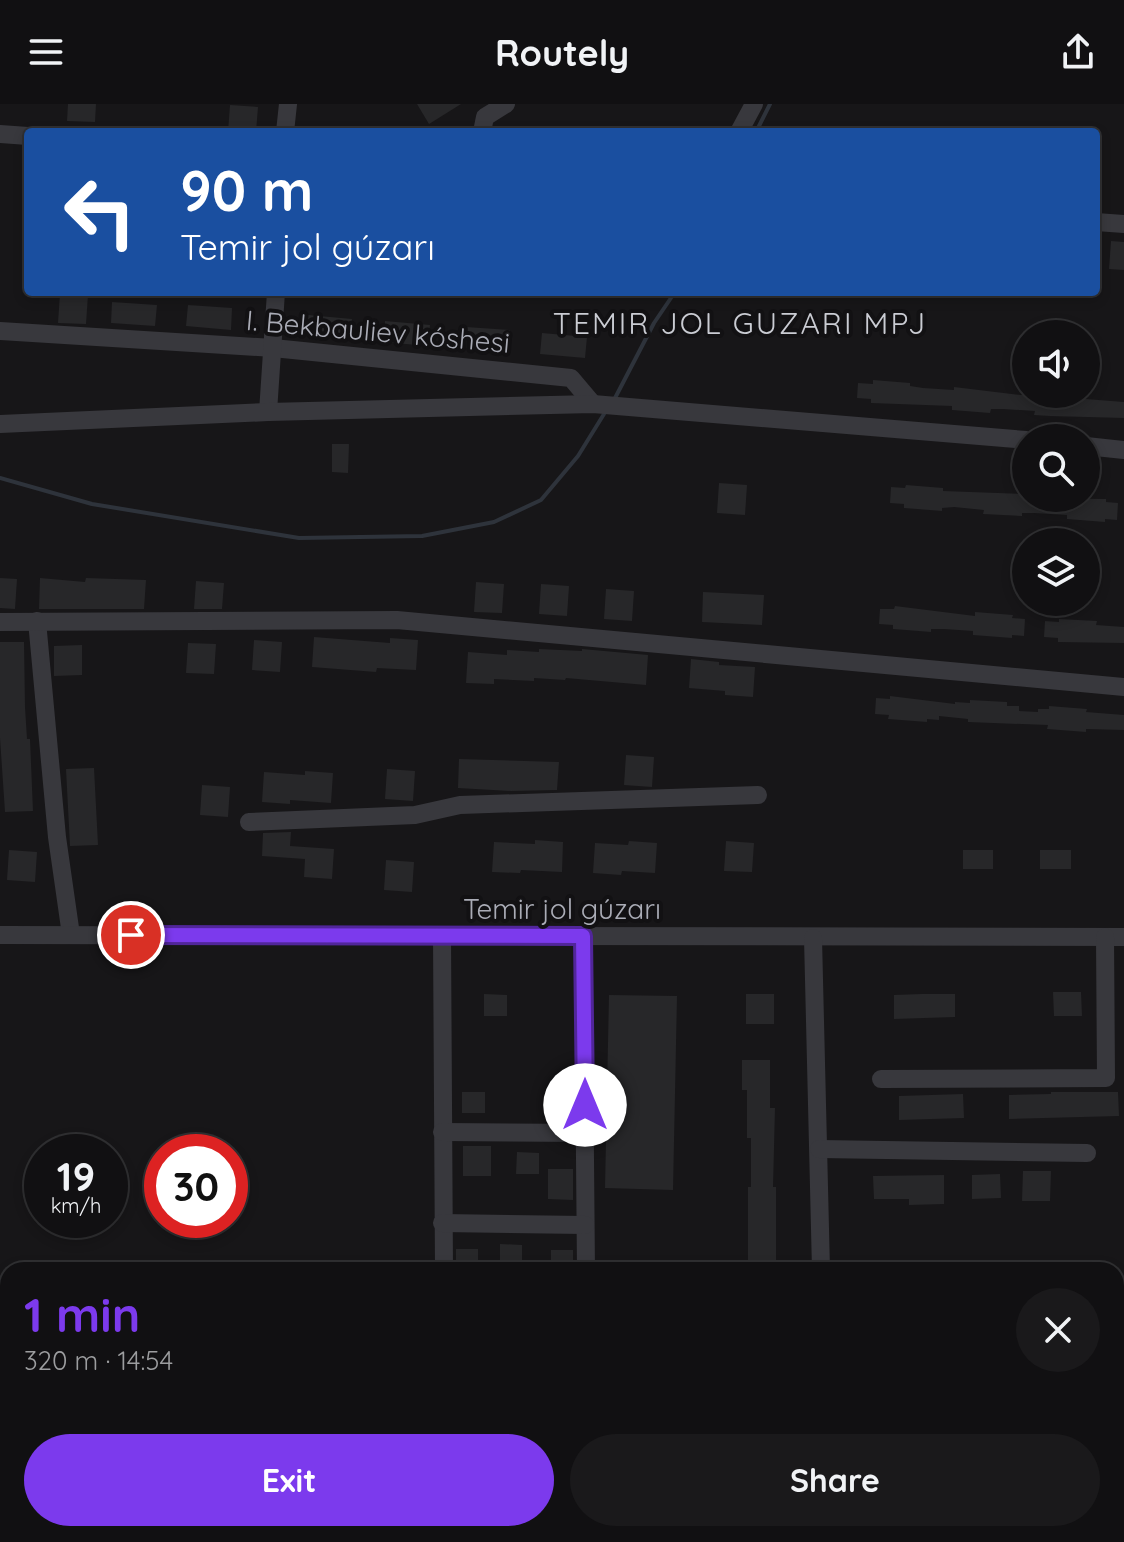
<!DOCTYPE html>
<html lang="en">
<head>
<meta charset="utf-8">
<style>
	body { margin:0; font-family:Quicksand,sans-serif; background:#1a191b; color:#f1f3f6; height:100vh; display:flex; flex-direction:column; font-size:30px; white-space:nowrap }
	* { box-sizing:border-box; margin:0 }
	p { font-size:26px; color:#9c9d9f }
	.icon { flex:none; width:44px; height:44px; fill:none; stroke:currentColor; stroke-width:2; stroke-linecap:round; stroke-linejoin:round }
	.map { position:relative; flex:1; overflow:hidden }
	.side { position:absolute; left:0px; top:1158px; width:1124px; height:280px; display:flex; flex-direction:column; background:#111012; border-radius:24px 24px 0 0; box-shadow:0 4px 12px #0003,0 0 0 2px #303032 }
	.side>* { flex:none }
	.banner { position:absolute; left:24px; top:24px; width:1076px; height:168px; border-radius:8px; box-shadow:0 4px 12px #0003,0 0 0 2px #303032; background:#1a4fa0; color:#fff; overflow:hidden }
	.tools { position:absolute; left:1012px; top:216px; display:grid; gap:16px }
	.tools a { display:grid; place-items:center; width:88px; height:88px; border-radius:50%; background:#111012; box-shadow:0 4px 12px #0003,0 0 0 2px #303032; font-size:40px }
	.speed { position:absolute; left:24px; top:1030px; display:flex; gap:16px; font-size:40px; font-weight:700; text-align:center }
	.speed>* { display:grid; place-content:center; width:104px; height:104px; border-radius:50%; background:#111012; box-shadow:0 4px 12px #0003,0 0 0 2px #303032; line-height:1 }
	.speed small { font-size:20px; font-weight:400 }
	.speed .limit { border:12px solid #d22; background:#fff; color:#111 }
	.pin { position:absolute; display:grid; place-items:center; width:68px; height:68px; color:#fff; margin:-34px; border:4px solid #fff; border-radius:50%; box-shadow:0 2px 8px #0007 }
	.me { position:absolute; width:88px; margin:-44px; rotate:0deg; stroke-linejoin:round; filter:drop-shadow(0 0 6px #0008) }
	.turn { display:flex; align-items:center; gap:28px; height:168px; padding:0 24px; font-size:36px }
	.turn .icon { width:104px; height:104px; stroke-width:2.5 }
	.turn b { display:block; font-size:56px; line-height:68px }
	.round { display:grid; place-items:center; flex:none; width:84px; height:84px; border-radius:42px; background:#1a191b }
	.overview { display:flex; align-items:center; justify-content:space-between; height:136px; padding:0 24px }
	h1 { font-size:48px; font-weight:800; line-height:60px; color:#7c3aed }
	.button { display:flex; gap:16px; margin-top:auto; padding:16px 24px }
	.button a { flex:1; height:92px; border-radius:48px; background:#7c3aed; color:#fff; font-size:32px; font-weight:800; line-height:92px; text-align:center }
	.button a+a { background:#1a191b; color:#f1f3f6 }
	header { display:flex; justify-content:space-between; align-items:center; height:104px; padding:0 24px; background:#111012; font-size:36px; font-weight:800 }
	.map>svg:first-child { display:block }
</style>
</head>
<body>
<header><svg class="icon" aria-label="menu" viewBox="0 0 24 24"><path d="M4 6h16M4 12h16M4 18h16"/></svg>Routely<svg class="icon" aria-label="share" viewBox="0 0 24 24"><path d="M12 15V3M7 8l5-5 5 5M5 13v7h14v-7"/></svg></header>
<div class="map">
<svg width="1124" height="1438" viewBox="0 0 1124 1438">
	<rect width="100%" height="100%" fill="#171618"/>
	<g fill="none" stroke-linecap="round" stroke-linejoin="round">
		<!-- stream -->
		<g stroke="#2e333b" stroke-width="4">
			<path d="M756,28L770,0"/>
			<path d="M614,296L654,219L675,188"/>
			<path d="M0,374L92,400L299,434L422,432L494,418L541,396L578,352L604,310"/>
			<path d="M1116,1224L1124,1222"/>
			<path d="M209,1438L223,1430"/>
		</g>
	</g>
	<!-- building -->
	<g fill="#272729">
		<path d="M68,0H96L95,18L67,17Z"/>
		<path d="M417,0H461L429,20Z"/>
		<path d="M230,1L258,3L256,28H228Z"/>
		<path d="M1111,137L1124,138V166L1109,165Z"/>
		<path d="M60,189L88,191L86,220L58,219Z"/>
		<path d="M112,198L157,201L155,222L111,219Z"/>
		<path d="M188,201L232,204L231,226L186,222Z"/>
		<path d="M308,211L352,215L350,236L306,232Z"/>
		<path d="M385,217L430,221L428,242L384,238Z"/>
		<path d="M466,223L510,226L508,247L464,244Z"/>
		<path d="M542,229L587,233L585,254L540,250Z"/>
		<path d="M873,276L910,279V282L923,284L954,286V283L1021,291H1073V294L1124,298V314L1050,312L1034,311L1035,307L1003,305H991L990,309L952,306V302L871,299V295L857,294L858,279L873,280Z"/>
		<path d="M332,340H349L348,369L332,368Z"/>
		<path d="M719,379L747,381L745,411L717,409Z"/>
		<path d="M906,381L943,384V387L1023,390L1022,393L1026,394L1106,395V398L1118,399L1117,416L1105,415V418L1067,415V411L1034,409H1022V412L983,410L984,406L954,403L942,404V407L917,405L904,404V400L890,399L891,383L905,384Z"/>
		<path d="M0,474L17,475L15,505L0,504Z"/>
		<path d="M40,474L85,478L86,474L146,476L144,505H39Z"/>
		<path d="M196,477L224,479L222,505H194Z"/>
		<path d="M476,478L504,480L502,509L474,508Z"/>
		<path d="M541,480L569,482L567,512L539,510Z"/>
		<path d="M606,485L634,487L632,517L604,515Z"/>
		<path d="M703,488L764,491L762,521L702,518Z"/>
		<path d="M895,502L975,512V508L1013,511L1012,514L1025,515L1024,532L1012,531V534L973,531V527L944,525H931V528L906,526L893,525V521L879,520L880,505H894Z"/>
		<path d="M1059,515L1097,517L1096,521L1124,523V539L1058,538V534L1044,533L1045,517L1059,518Z"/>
		<path d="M314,533L390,539V534L418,536L416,566L377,564L376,568L312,563Z"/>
		<path d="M254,536L282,538L280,568L252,566Z"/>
		<path d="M0,538H24L25,603L27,635H30L33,707L5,708L0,634Z"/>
		<path d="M188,539L216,540L214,570L186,569Z"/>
		<path d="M82,541V571L54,572V542Z"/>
		<path d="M539,545L582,547V545L648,551L646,581L566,574L565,576L534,574V577L494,575V580L466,579L468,548L507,551V546L539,548Z"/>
		<path d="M691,555L719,558V561L755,563L753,593L725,591V587L689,584Z"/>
		<path d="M890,592L955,600V598L970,599V596L1007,598V602H1019V607L1038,608V605H1049V602L1087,605L1086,608L1124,611V626L1086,625V628L1047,625L1048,621L968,618V615L939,612V616L927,615V618L888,615L889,611L875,610L876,594L890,595Z"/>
		<path d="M626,651L654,653L652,683L624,681Z"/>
		<path d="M459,655L559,658L557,686L511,687L458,684Z"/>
		<path d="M94,664L98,741L70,742L66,665Z"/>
		<path d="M387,665L415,667L413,697L385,695Z"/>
		<path d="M305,667L333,669L331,699L290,696V700L262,698L264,668L305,671Z"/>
		<path d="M202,681L230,683L228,713L200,711Z"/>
		<path d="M291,728L290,742L334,745L332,775L304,773L305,755L262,752L263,729Z"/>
		<path d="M535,736L563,738L562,768L521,766L520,769L492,768L494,738L535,740Z"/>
		<path d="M629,737L657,739L655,769L622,767L621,771L593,769L595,739L628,741Z"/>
		<path d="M726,737L754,739L752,768L724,767Z"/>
		<path d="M9,746L37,748L35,778L7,776Z"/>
		<rect x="963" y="746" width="30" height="19"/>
		<rect x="1040" y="746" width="31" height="19"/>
		<path d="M386,756L414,758L412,788L384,786Z"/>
		<path d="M1053,888H1081L1082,912H1054Z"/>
		<path d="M484,890L507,891V912H484Z"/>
		<rect x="746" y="890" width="28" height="30"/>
		<path d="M922,890H955V913L894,915V891Z"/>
		<path d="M609,891L677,892L673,1086L605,1084Z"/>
		<path d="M742,956H770V1004H775L773,1083H776V1166H748V1083H751V1034H747V986H742Z"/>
		<rect x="462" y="988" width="23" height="21"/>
		<path d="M1051,988H1118L1119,1012L1009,1015V991L1051,990Z"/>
		<path d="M963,990L964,1014L899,1016V992Z"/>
		<rect x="463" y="1042" width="28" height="30"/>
		<path d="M517,1048L539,1049V1070H516Z"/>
		<path d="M548,1065H573V1096L548,1095Z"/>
		<path d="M1023,1067H1051L1050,1097H1022Z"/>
		<path d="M1000,1070L1001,1094L972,1095V1071Z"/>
		<path d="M944,1071V1100L909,1101V1095H874L873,1072Z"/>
		<path d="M500,1140L522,1141V1162H500Z"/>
		<rect x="456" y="1145" width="22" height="21"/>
		<rect x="551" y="1146" width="22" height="20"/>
	</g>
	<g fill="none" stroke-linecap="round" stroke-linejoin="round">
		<!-- minor -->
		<g stroke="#38383d" stroke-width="18">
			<path d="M285,28L288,0"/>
			<path d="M482,28L485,13L506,0"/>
			<path d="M739,28L754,0"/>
			<path d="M0,30L28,32"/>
			<path d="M1096,118L1124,120"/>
			<path d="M0,227L273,244L571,274L593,300"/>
			<path d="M268,308L276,188"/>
			<path d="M0,320L268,308L593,300L1026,336"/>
			<path d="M1086,342L1124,346"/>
			<path d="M37,517L57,733L71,831"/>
			<path d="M0,518L397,516L1124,583"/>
			<path d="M249,718L415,711L460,701L758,691"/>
			<path d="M0,831L1124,833"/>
			<path d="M442,831L444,1166"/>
			<path d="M583,832L586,1166"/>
			<path d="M813,834L821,1166"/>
			<path d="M881,975L1106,974L1105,833"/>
			<path d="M442,1028L585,1029"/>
			<path d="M819,1045L1087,1049"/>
			<path d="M442,1119L585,1121"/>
			<path d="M1116,1202L1124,1200"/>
			<path d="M192,1438L202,1430"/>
			<path d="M804,1438V1430"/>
		</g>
	</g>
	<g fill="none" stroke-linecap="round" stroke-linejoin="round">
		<defs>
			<path id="route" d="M131,831L583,832L585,1001"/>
		</defs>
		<!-- route casing -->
		<use href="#route" stroke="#51269a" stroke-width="20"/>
		<!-- route -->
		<use href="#route" stroke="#7c3aed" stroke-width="14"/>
	</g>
	<g text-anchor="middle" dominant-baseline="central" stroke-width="8" stroke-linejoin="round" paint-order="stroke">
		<!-- street labels -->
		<g font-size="28" fill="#aaacb6" stroke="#121113">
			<text transform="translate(378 227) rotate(5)">I. Bekbauliev kóshesi</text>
			<text x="562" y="804">Temir jol gúzarı</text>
		</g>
		<!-- neighbourhood labels -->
		<g font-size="30" letter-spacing="2" fill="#caccd3" stroke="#121113">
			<text x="740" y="219">TEMIR JOL GUZARI MPJ</text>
		</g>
	</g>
</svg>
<div class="tools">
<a><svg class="icon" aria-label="sound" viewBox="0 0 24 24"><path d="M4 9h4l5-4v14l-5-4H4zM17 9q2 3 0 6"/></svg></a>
<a><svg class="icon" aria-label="search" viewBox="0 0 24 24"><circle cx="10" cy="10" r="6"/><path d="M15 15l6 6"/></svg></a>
<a><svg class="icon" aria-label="layers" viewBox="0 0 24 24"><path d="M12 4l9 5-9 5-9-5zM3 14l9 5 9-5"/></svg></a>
</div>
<div class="speed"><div>19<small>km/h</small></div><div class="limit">30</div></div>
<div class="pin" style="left:131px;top:831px;background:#d93025"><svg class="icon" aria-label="arrive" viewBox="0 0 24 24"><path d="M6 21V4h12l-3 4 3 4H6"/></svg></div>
<svg class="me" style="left:585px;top:1001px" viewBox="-20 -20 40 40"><circle r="19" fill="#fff"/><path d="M0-13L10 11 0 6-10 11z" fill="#7c3aed"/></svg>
<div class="banner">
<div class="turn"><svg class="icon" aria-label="left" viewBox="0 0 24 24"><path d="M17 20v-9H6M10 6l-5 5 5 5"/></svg><div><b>90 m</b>Temir jol gúzarı</div></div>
</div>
<section class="side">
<div class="overview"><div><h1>1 min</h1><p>320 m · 14:54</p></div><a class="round"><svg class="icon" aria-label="close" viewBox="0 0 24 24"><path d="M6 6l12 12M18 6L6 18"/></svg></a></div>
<div class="button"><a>Exit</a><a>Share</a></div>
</section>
</div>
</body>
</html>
